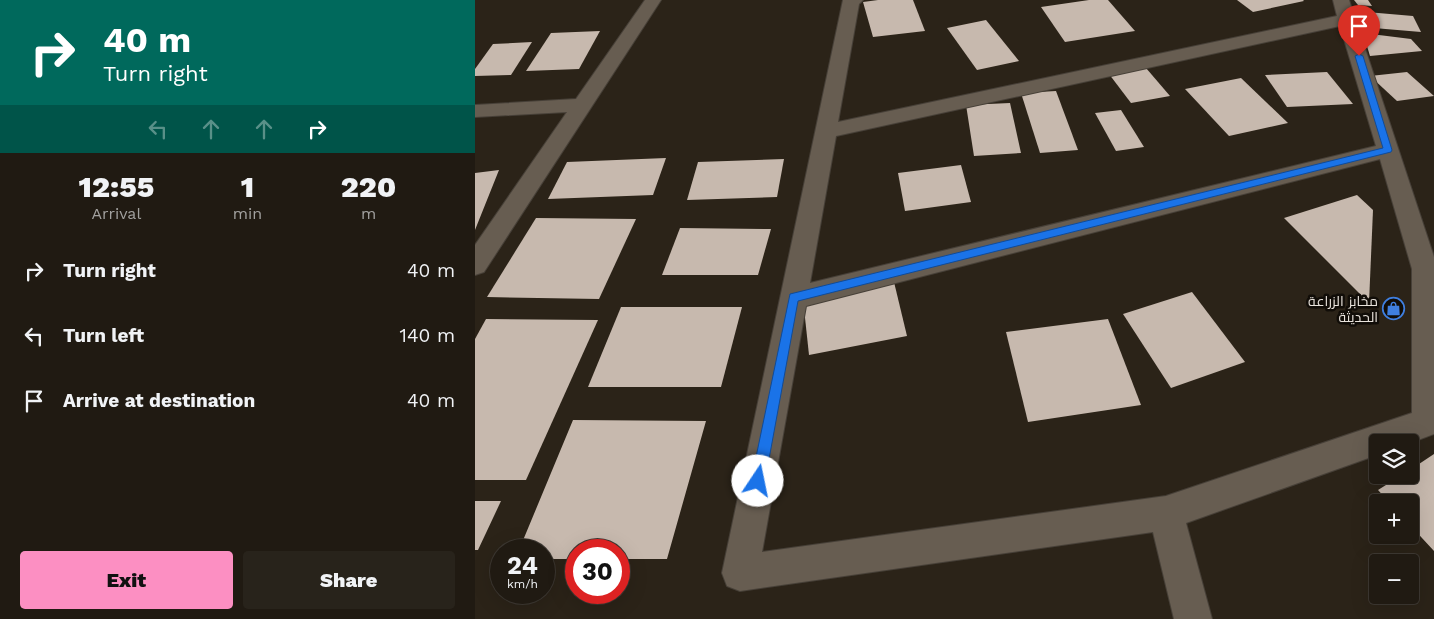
<!DOCTYPE html>
<html lang="en">
<head>
<meta charset="utf-8">
<style>
	body { margin:0; font-family:"Work Sans",Cairo,sans-serif; background:#28231b; color:#f1f3f6; height:100vh; display:flex; flex-direction:column; font-size:19px; white-space:nowrap }
	* { box-sizing:border-box; margin:0 }
	p { font-size:16px; color:#a2a19f }
	.icon { flex:none; width:28px; height:28px; fill:none; stroke:currentColor; stroke-width:2; stroke-linecap:round; stroke-linejoin:round }
	.map { position:relative; flex:1; overflow:hidden }
	.drawer { display:flex; flex-direction:column; background:#201a12; width:475px }
	.drawer>* { flex:none }
	.top-card { background:#00695c; color:#fff; overflow:hidden }
	.tools { position:absolute; left:894px; top:434px; display:grid; gap:10px }
	.tools a { display:grid; place-items:center; width:50px; height:50px; border-radius:5px; background:#201a12; box-shadow:0 5px 20px #0002,0 0 0 1px #3d3832; font-size:25px }
	.speed { position:absolute; left:15px; top:539px; display:flex; gap:10px; font-size:25px; font-weight:700; text-align:center }
	.speed>* { display:grid; place-content:center; width:65px; height:65px; border-radius:50%; background:#201a12; box-shadow:0 5px 20px #0002,0 0 0 1px #3d3832; line-height:1 }
	.speed small { font-size:12px; font-weight:400 }
	.speed .limit { border:8px solid #d22; background:#fff; color:#111 }
	.pin { position:absolute; display:grid; place-items:center; width:42px; height:42px; color:#fff; margin:-51px -21px; border-radius:50% 50% 50% 0; rotate:-45deg; box-shadow:0 0 5px #0007 }
	.pin .icon { rotate:45deg }
	.me { position:absolute; width:55px; margin:-28px; rotate:11deg; stroke-linejoin:round; filter:drop-shadow(0 0 4px #0008) }
	.turn { display:flex; align-items:center; gap:18px; height:105px; padding:0 20px; font-size:22px }
	.turn .icon { width:65px; height:65px; stroke-width:2.5 }
	.turn b { display:block; font-size:35px; line-height:42px }
	.lanes { display:flex; align-items:center; height:48px; padding:0 20px; background:#0003; justify-content:center; gap:25px; direction:ltr }
	.lanes .off { opacity:.35 }
	.eta { display:flex; justify-content:space-evenly; align-items:center; height:85px; text-align:center }
	.eta b { font-size:30px; font-weight:800; line-height:35px }
	.button { display:flex; gap:10px; margin-top:auto; padding:10px 20px }
	.button a { flex:1; height:58px; border-radius:5px; background:#fc8fc2; color:#111; font-size:20px; font-weight:800; line-height:58px; text-align:center }
	.button a+a { background:#28231b; color:#f1f3f6 }
	ul { padding:0; list-style:none }
	li { display:flex; align-items:center; gap:15px; height:65px; padding:0 20px }
	li div { flex:1 }
	li b { display:block; font-size:19px }
	li em { font-style:normal }
	main { display:flex; flex:1; min-height:0 }
	.map>svg:first-child { display:block }
</style>
</head>
<body>
<main>
<section class="drawer">
<div class="top-card">
<div class="turn"><svg class="icon" aria-label="right" viewBox="0 0 24 24"><path d="M7 20v-9h11M14 6l5 5-5 5"/></svg><div><b>40 m</b>Turn right</div></div>
<div class="lanes"><svg class="icon off" aria-label="left" viewBox="0 0 24 24"><path d="M17 20v-9H6M10 6l-5 5 5 5"/></svg><svg class="icon off" aria-label="ahead" viewBox="0 0 24 24"><path d="M12 20V5M6 11l6-6 6 6"/></svg><svg class="icon off" aria-label="ahead" viewBox="0 0 24 24"><path d="M12 20V5M6 11l6-6 6 6"/></svg><svg class="icon" aria-label="right" viewBox="0 0 24 24"><path d="M7 20v-9h11M14 6l5 5-5 5"/></svg></div>
</div>
<div class="eta">
<div><b>12:55</b><p>Arrival</p></div>
<div><b>1</b><p>min</p></div>
<div><b>220</b><p>m</p></div>
</div>
<ul>
<li><svg class="icon" aria-label="right" viewBox="0 0 24 24"><path d="M7 20v-9h11M14 6l5 5-5 5"/></svg><div><b>Turn right</b></div><em>40 m</em></li>
<li><svg class="icon" aria-label="left" viewBox="0 0 24 24"><path d="M17 20v-9H6M10 6l-5 5 5 5"/></svg><div><b>Turn left</b></div><em>140 m</em></li>
<li><svg class="icon" aria-label="arrive" viewBox="0 0 24 24"><path d="M6 21V4h12l-3 4 3 4H6"/></svg><div><b>Arrive at destination</b></div><em>40 m</em></li>
</ul>
<div class="button"><a>Exit</a><a>Share</a></div>
</section>
<div class="map">
<svg width="959" height="619" viewBox="0 0 959 619">
	<rect width="100%" height="100%" fill="#2b2318"/>
	<!-- building -->
	<g fill="#c7b9ae">
		<path d="M403,0H438L450,31L398,37L388,2Z"/>
		<path d="M614,0H633L660,31L590,42L566,7Z"/>
		<path d="M762,0H828L829,1L778,12Z"/>
		<path d="M879,0H893L897,6L883,5Z"/>
		<path d="M880,11L938,16L946,32L887,27Z"/>
		<path d="M511,20L544,61L502,70L472,28Z"/>
		<path d="M125,31L104,69L51,71L76,33Z"/>
		<path d="M888,33L936,39L947,51L895,56Z"/>
		<path d="M57,42L36,75L0,76V69L18,44Z"/>
		<path d="M671,68L695,96L656,103L634,74Z"/>
		<path d="M852,72L878,104L812,107L790,75Z"/>
		<path d="M932,72L959,96L922,101L895,76Z"/>
		<path d="M766,78L813,123L754,136L710,89Z"/>
		<path d="M581,91L603,150L565,153L546,93Z"/>
		<path d="M535,103L546,153L499,156L491,105Z"/>
		<path d="M646,110L669,147L641,151L620,113Z"/>
		<path d="M191,158L178,195L73,199L92,162Z"/>
		<path d="M309,159L302,197L212,200L223,162Z"/>
		<path d="M486,165L496,202L430,211L423,173Z"/>
		<path d="M24,170L0,230V173Z"/>
		<path d="M882,195L898,210L894,303L809,218Z"/>
		<path d="M61,218L161,219L124,299L12,297Z"/>
		<path d="M205,228L296,229L283,275H187Z"/>
		<path d="M419,282L432,336L334,355L328,299Z"/>
		<path d="M717,292L770,362L696,388L648,314Z"/>
		<path d="M146,307H267L246,387H113Z"/>
		<path d="M11,319L123,320L51,480H0V339Z"/>
		<path d="M633,319L666,405L553,422L531,332Z"/>
		<path d="M98,420L231,421L192,559H144V550H101V559H69V550H44Z"/>
		<path d="M959,454V551L935,525V502H914L903,490L927,475H935V470Z"/>
		<path d="M0,501H26L3,550H0Z"/>
	</g>
	<g fill="none" stroke-linecap="round" stroke-linejoin="round">
		<defs>
			<g id="minor">
				<path d="M170,0H186L9,272L0,275V245L92,112L0,117V105L101,99Z"/>
				<path d="M368,0H388L384,4L363,122L862,16L858,0H874L959,257V434L935,443L902,442V455L711,523L737,619H699L678,532L265,591L252,586L247,573ZM865,26L901,146L335,283L361,136ZM905,159L937,269V413L691,496L287,552L331,306Z"/>
			</g>
		</defs>
		<!-- minor casing -->
		<use href="#minor" stroke="#474038" stroke-width="2"/>
		<!-- minor -->
		<use href="#minor" fill="#675d51" fill-rule="evenodd"/>
	</g>
	<!-- route -->
	<path fill="#1a73e8" stroke="#114b97" d="M884,54L888,56L917,150L916,152L323,301L290,481L288,486L283,488L278,486L276,481L315,294L908,148L880,56Z"/>
	<!-- icons -->
	<defs>
		<symbol id="shop-ring" viewBox="-11 -11 22 22"><circle r="9.5" fill="#110d08" stroke="#3f7fe0" stroke-width="1.5"/><path d="M-5-2.5h2.3a2.7 3.5 0 0 1 5.4 0H5L5.5 6h-11ZM-1.5-2.5h3a1.5 2.3 0 0 0-3 0Z" fill="#3f7fe0"/></symbol>
	</defs>
	<g fill-rule="evenodd">
		<use href="#shop-ring" x="906" y="296" width="25" height="25"/>
	</g>
	<g text-anchor="middle" dominant-baseline="central" stroke-width="5" stroke-linejoin="round" paint-order="stroke">
		<!-- poi labels -->
		<g font-size="14" fill="#e9e3dc" stroke="#110d08" text-anchor="end">
			<text x="903" y="301">مخابز الزراعة<tspan x="903" dy="16">الحديثة</tspan></text>
		</g>
	</g>
</svg>
<div class="tools">
<a><svg class="icon" aria-label="layers" viewBox="0 0 24 24"><path d="M12 4l9 5-9 5-9-5zM3 14l9 5 9-5"/></svg></a>
<a>+</a>
<a>−</a>
</div>
<div class="speed"><div>24<small>km/h</small></div><div class="limit">30</div></div>
<div class="pin" style="left:884px;top:56px;background:#d93025"><svg class="icon" aria-label="arrive" viewBox="0 0 24 24"><path d="M6 21V4h12l-3 4 3 4H6"/></svg></div>
<svg class="me" style="left:283px;top:481px" viewBox="-20 -20 40 40"><circle r="19" fill="#fff"/><path d="M0-13L10 11 0 6-10 11z" fill="#1a73e8"/></svg>
</div>
</main>
</body>
</html>
